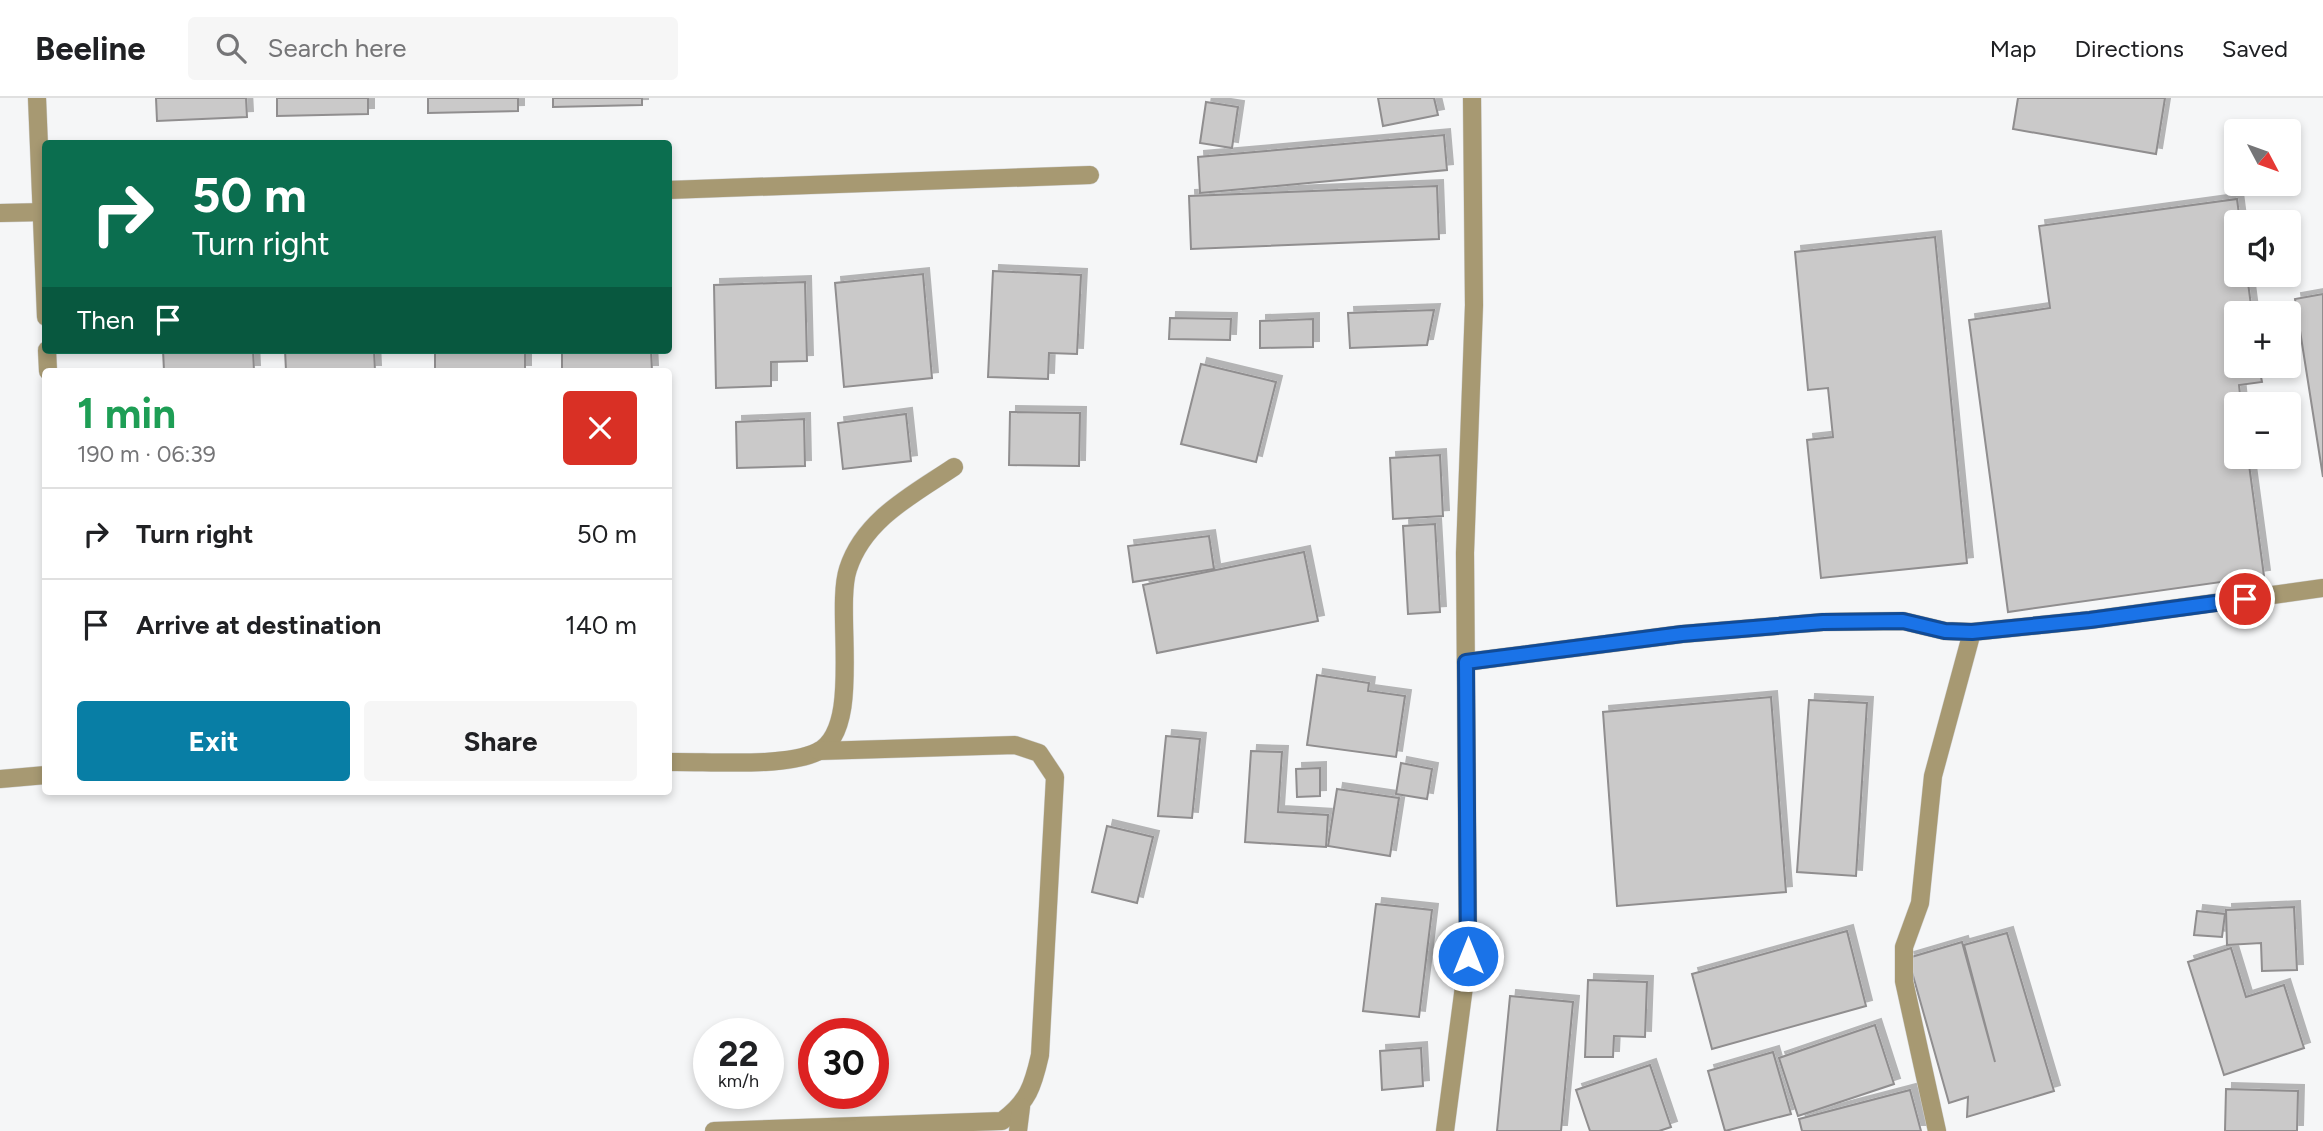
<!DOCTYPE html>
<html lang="en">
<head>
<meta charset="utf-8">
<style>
	body { margin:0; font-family:Figtree,sans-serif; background:#f6f6f6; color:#202124; height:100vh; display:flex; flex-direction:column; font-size:26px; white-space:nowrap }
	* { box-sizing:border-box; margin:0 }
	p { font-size:23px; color:#757577 }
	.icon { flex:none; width:38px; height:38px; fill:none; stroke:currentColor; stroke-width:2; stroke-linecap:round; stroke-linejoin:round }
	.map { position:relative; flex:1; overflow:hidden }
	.sheet { position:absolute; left:42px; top:270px; width:630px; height:427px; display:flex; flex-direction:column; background:#fff; border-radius:7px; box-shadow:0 4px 10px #0003 }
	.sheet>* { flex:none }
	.hud { position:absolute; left:42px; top:42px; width:630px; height:214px; border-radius:7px; box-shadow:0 4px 10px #0003; background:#0b6e4f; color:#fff; overflow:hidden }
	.needle { width:46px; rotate:131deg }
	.controls { position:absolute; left:2224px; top:21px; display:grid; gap:14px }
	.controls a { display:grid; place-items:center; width:77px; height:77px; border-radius:7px; background:#fff; box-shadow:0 4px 10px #0003; font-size:35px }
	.speed { position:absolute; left:693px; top:920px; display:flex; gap:14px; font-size:35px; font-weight:700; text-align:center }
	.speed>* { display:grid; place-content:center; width:91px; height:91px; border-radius:50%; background:#fff; box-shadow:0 4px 10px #0003; line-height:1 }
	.speed small { font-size:18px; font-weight:400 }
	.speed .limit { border:10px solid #d22; background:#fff; color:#111 }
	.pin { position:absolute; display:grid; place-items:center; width:60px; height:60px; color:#fff; margin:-30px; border:4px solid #fff; border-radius:50%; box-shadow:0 2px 7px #0007 }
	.me { position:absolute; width:77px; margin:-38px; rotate:0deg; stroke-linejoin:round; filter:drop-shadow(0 0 5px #0008) }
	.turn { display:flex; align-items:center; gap:24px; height:147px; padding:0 35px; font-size:32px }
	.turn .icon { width:91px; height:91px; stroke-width:2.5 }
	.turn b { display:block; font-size:49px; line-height:60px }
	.then { display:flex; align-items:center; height:66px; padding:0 35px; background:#0003; gap:14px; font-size:26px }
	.round { display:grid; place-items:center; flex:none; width:74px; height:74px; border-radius:7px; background:#f6f6f6 }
	.overview { display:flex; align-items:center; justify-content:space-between; height:119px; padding:0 35px }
	h1 { font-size:42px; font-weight:700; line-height:52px; color:#1e9e55 }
	.action { display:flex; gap:14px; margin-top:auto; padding:14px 35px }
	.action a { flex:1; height:80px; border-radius:7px; background:#087ea5; color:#fff; font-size:28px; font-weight:700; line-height:80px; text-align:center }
	.action a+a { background:#f6f6f6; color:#202124 }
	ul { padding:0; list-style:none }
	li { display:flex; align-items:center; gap:21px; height:91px; padding:0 35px; border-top:2px solid #e0e0e0 }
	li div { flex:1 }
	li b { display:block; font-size:26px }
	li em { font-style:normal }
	header { display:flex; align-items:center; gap:42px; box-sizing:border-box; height:98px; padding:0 35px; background:#fff; border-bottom:2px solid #e0e0e0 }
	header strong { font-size:33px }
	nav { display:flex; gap:38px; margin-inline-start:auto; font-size:24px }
	.search { width:490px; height:63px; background:#f6f6f6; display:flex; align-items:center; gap:18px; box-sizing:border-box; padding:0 24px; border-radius:7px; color:#757577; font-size:26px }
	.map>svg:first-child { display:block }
</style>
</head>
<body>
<header>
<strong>Beeline</strong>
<div class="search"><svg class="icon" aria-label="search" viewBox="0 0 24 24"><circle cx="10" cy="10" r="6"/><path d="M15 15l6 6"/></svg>Search here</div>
<nav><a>Map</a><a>Directions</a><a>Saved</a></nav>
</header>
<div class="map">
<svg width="2323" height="1033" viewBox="0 0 2323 1033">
	<defs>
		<filter id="shadow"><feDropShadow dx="6" dy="-6" stdDeviation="0" flood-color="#0004"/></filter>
	</defs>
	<rect width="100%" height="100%" fill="#f5f6f7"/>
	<!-- building -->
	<g fill="#cac9c9" stroke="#908e8f" stroke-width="2" filter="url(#shadow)">
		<path d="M156,0H246L247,19L157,23Z"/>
		<path d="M277,0H368V16L277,18Z"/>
		<path d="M428,0H518V13L428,15Z"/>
		<path d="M553,0H642V7L553,9Z"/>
		<path d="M1378,0H1434L1438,17L1383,28Z"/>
		<path d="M2018,0H2165L2156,56L2013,31Z"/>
		<path d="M1206,4L1238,9L1232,50L1200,45Z"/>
		<path d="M1444,37L1447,72L1200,95L1198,59Z"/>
		<path d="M1437,88L1439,141L1191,151L1189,98Z"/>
		<path d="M2237,101L2240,124H2236V177H2247L2252,215H2236V268H2259L2262,284L2239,287L2241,306H2236V359H2248L2264,478L2008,514L1969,222L2050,210L2039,128Z"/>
		<path d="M1935,139L1967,465L1821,480L1807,342L1833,339L1828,290L1808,292L1795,154Z"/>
		<path d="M993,173L1081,177L1077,256L1049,255L1048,281L988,279Z"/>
		<path d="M923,176L932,280L844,289L835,185Z"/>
		<path d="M805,184L807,263L771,264V288L716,290L714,187Z"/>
		<path d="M2323,196V379L2295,201Z"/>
		<path d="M1434,212L1427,247L1350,250L1348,215Z"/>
		<path d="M1170,220L1231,221L1230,242L1169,241Z"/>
		<path d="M1313,221V249L1260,250V223Z"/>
		<path d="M163,252H253L254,273H164Z"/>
		<path d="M285,252H374L375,273H286Z"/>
		<rect x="435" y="252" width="90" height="21"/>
		<path d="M562,252H651L652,273H562Z"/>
		<path d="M1201,266L1276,284L1256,364L1181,346Z"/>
		<path d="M1010,314L1080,315L1079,368L1009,367Z"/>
		<path d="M906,316L911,363L843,371L838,325Z"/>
		<path d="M804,321L805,368L737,370L736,324Z"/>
		<path d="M1440,357L1443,418L1393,421L1390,360Z"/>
		<path d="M1435,426L1440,514L1408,516L1403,428Z"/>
		<path d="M1209,438L1214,471L1133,484L1128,448Z"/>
		<path d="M1304,454L1318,523L1157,555L1143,487Z"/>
		<path d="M1317,577L1369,585L1368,593L1405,598L1396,659L1307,647Z"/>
		<path d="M1771,599L1786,794L1617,808L1603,614Z"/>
		<path d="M1809,602L1867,605L1856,778L1797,774Z"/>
		<path d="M1166,638L1200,641L1192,720L1158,718Z"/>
		<path d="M1251,653L1282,654L1278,714L1328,717L1326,749L1245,744Z"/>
		<path d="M1401,665L1432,671L1427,701L1396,696Z"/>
		<path d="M1320,670V698L1297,699L1296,671Z"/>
		<path d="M1337,691L1399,700L1390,758L1328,748Z"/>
		<path d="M1107,728L1153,739L1137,805L1092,794Z"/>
		<path d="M1376,806L1432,812L1419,919L1363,913Z"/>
		<path d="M2294,809L2297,872L2262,873L2261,845L2227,847L2226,812Z"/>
		<path d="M2197,813L2225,816L2222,839L2194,837Z"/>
		<path d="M1847,833L1866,908L1712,951L1692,876Z"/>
		<path d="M2007,835L2054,993L1967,1019L1968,999L1949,1005L1908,860L1962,844L1995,964L1964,847Z"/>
		<path d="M2231,850L2246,899L2284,887L2304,950L2224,977L2188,864Z"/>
		<path d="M1588,882L1647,884L1645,939L1614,938L1613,959H1585Z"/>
		<path d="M1510,898L1573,904L1561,1033H1497Z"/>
		<path d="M1875,927L1894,986L1798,1018L1779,960Z"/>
		<path d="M1421,950L1423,988L1382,992L1380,953Z"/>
		<path d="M1773,954L1791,1016L1725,1033L1708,973Z"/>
		<path d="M1650,967L1671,1029L1659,1033H1590L1576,992Z"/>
		<path d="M2226,991L2298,993L2297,1033H2225Z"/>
		<path d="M1910,992L1921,1033H1802L1799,1021Z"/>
	</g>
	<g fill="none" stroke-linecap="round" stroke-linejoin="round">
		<defs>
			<g id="street">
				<path d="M37,0L46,219"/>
				<path d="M668,92L1090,77"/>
				<path d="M0,115L46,114"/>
				<path d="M47,252L48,273"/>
				<path d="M1466,564L1682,536L1823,524L1903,523L1945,533L1972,534L2090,522L2323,490"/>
				<path d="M668,664C708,663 783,670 817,654C864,632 834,513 848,471C864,421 914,396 954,369"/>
				<path d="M0,681L46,677"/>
				<path d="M714,1033L1002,1023C1028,1004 1033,988 1040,957L1055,679L1039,655L1015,647L819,653"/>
				<path d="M1018,1033L1021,1009"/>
				<path d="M1445,1033L1468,858L1465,455L1474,207L1472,0"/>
				<path d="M1937,1033L1904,883V849L1920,805L1933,678L1972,534"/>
			</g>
		</defs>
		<!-- street casing -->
		<use href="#street" stroke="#d1d2d3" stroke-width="19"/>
		<!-- street -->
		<use href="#street" stroke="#a79972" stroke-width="18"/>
	</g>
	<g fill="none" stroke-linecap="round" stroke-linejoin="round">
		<defs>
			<path id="route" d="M1468,858L1466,564L1682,536L1823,524L1903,523L1945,533L1972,534L2090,522L2245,501"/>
		</defs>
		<!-- route casing -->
		<use href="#route" stroke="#114b97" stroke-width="18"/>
		<!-- route -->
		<use href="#route" stroke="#1a73e8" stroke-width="12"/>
	</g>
</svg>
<div class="controls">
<a><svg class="needle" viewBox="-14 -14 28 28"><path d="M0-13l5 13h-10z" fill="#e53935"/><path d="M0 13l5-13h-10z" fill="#757577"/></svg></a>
<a><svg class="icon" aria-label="sound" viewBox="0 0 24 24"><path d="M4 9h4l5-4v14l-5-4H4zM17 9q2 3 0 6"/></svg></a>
<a>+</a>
<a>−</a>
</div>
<div class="speed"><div>22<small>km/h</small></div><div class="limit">30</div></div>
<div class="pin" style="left:2245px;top:501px;background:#d93025"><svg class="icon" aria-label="arrive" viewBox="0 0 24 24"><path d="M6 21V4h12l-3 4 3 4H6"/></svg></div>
<svg class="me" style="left:1468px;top:858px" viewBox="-20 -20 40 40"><circle r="17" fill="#1a73e8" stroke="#fff" stroke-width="3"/><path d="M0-11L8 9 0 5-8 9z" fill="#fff"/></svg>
<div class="hud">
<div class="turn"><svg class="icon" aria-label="right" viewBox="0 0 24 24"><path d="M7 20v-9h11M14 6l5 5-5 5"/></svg><div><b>50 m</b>Turn right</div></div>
<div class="then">Then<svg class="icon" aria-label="arrive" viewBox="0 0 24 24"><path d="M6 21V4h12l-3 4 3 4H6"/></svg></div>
</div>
<section class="sheet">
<div class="overview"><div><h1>1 min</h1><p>190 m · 06:39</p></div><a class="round" style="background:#d93025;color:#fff"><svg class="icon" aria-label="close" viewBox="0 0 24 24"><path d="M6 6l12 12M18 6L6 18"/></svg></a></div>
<ul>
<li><svg class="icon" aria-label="right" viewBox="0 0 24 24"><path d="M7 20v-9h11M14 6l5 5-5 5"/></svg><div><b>Turn right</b></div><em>50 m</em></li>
<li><svg class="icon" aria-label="arrive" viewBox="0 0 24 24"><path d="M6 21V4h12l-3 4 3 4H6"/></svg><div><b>Arrive at destination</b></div><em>140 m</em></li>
</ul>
<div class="action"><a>Exit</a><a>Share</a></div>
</section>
</div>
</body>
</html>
